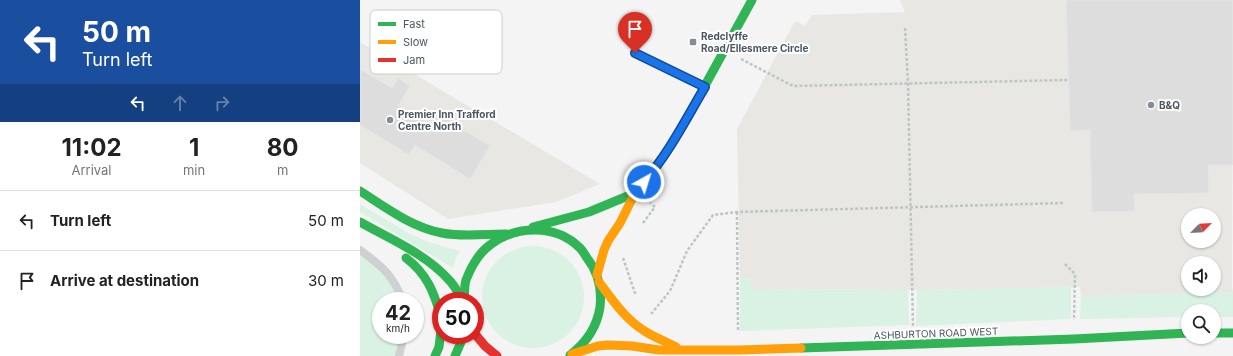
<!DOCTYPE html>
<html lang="en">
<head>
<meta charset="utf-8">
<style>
	body { margin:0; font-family:Inter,sans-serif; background:#f2f2f2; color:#222; height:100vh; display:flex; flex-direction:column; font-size:15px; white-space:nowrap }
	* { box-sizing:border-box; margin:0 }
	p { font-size:13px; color:#767676 }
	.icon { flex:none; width:22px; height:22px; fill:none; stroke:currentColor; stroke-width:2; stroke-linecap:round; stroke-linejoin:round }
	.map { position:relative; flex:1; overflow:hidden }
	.details { display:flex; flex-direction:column; background:#fff; width:360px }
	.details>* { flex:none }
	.hud { background:#1a4fa0; color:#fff; overflow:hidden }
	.needle { width:26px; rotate:66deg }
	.controls { position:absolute; left:821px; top:208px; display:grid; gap:8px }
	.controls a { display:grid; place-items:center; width:40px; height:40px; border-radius:50%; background:#fff; box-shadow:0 1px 3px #0004; font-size:20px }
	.speed { position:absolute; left:12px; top:292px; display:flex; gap:8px; font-size:20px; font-weight:700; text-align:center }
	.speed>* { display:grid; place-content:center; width:52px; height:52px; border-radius:50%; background:#fff; box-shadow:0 1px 3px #0004; line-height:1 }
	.speed small { font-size:10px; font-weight:400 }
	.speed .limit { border:6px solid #d22; background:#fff; color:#111 }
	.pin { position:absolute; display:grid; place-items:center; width:34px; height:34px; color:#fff; margin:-41px -17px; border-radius:50% 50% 50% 0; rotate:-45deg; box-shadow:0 0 4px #0007 }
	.pin .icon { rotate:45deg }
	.me { position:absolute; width:44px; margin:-22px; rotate:39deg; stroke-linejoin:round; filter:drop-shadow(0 0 3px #0008) }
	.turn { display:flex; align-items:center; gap:14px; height:84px; padding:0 16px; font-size:18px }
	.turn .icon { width:52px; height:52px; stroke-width:2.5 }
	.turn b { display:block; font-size:28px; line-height:34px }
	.lanes { display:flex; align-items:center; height:38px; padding:0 16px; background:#0003; justify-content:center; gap:20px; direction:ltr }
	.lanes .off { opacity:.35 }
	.eta { display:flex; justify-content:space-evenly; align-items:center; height:68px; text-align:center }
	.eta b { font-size:24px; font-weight:700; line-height:28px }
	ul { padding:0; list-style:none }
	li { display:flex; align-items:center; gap:12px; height:60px; padding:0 16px; border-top:1px solid #e0e0e0 }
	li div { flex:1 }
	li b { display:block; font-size:15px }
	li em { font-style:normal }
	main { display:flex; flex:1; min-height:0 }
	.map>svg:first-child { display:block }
</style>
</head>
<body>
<main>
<section class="details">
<div class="hud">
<div class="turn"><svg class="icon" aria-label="left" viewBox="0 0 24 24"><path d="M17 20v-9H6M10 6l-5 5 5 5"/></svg><div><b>50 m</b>Turn left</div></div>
<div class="lanes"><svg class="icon" aria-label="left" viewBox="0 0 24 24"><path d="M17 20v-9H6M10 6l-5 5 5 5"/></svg><svg class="icon off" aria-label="ahead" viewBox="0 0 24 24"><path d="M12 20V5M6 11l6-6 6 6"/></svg><svg class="icon off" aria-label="right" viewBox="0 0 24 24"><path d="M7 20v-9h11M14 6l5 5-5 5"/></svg></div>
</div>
<div class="eta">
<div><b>11:02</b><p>Arrival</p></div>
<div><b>1</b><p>min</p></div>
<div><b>80</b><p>m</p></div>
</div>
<ul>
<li><svg class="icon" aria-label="left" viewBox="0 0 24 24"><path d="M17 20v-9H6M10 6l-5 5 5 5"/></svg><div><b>Turn left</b></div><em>50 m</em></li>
<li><svg class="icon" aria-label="arrive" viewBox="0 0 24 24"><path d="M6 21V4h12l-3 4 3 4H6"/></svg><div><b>Arrive at destination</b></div><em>30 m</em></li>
</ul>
</section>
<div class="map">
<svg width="873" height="356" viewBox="0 0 873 356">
	<rect width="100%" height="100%" fill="#f4f4f4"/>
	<!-- commercial -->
	<g fill="#e8e7e3" fill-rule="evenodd">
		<path d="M540,0H873L872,292L735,296H721L720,287L557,290L391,289V278H380L377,129L435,21L445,26L452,15L545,12ZM828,215H854V241H828ZM828,263H854V289H828Z"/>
		<path d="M0,42L240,184L196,202L88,219L0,163Z"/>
	</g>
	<!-- green -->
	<g fill="#d9f2e3">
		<path d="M0,204L50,234L68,242L100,251L96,258L93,268L0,212Z"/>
		<circle cx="173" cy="297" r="51"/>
		<path d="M0,253L16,262L44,301H21V335H49L43,352L40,356H0Z"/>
		<path d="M380,278H391V289L548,290L549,325L380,331Z"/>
		<path d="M711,287V319L556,326L557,290Z"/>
		<path d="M873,287V317H854V311H828V317L720,319L721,296L872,292Z"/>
	</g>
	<!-- building -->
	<g fill="#ddddde" stroke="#e5e6e7">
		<path d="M706,0H873V165H848L849,193L774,194L775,211L732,212L730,130L710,131Z"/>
		<path d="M0,69L32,88L38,78L50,86L38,106L71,126L78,114L130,146L110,179L55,145L49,155L0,125Z"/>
	</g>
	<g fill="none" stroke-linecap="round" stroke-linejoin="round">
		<!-- path -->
		<g stroke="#bcc7c4" stroke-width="2.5" stroke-dasharray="3 2" stroke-linecap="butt">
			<path d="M545,28L548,83L553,326"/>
			<path d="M381,59L433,86L708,80"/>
			<path d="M377,212L378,331"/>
			<path d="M283,223L295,207L290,203"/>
			<path d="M263,258L276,296"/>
			<path d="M705,264L715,274L714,320"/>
			<path d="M291,314L310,291L327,251L353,215L377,212L703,203"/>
		</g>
		<!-- lane -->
		<g stroke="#ced0d2" stroke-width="8">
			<path d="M275,53L344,86"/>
			<path d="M0,250C22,266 33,275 43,301"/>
			<path d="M39,356L44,335"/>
		</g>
		<!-- fast -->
		<g stroke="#30b455" stroke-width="9">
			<path d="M326,120L392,0"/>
			<path d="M0,191C25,207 51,227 82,233C102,237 125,234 146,234"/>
			<path d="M0,222C30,239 66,254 89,280C95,286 99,294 103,301"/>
			<path d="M173,227L229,212L275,193"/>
			<path d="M46,258C67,274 74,292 81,317"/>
			<path d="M104,301C105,294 104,286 106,280C111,267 119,253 130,245C156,225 196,224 220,248C223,251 225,255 227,258C238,272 242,289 240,307C237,327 226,343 210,355"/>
			<path d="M854,333H873"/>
			<path d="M441,348L714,339L828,333"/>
			<path d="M75,356L79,347L81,330"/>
			<path d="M95,356L104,335"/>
		</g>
		<!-- slow -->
		<g stroke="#ff9f0a" stroke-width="9">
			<path d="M237,275L244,250L248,241L260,223L275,193L293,171L308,150L326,120"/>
			<path d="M239,282C252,299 264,318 283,330C293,337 305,341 316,347"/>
			<path d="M212,354L238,346L248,345L272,346L299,350H379L441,348"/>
		</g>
		<!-- jam -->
		<path stroke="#e5322d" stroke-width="9" d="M115,334L125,346L137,356"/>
	</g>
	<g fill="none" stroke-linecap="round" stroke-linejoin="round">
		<defs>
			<path id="route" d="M275,53L345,87C326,119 309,153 284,182"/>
		</defs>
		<!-- route casing -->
		<use href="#route" stroke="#114b97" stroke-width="10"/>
		<!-- route -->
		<use href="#route" stroke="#1a73e8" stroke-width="7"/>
	</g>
	<!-- markers -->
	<g fill="#868d94" stroke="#fff" stroke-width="1.5">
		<rect x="329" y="38" width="8" height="8" rx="2"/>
		<circle cx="791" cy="105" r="4"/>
		<circle cx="30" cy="120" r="4"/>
	</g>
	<g text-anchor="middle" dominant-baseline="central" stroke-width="4" stroke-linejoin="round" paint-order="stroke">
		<!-- poi labels -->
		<g font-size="10" font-weight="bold" fill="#4a5661" stroke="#fff" text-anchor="start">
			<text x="341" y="36">Redclyffe<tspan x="341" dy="12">Road/Ellesmere Circle</tspan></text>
			<text x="799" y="105">B&amp;Q</text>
			<text x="38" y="114">Premier Inn Trafford<tspan x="38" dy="12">Centre North</tspan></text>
		</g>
		<!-- street labels -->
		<g font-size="10" fill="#4a5661" stroke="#fff">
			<text transform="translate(576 333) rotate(-2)">ASHBURTON ROAD WEST</text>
		</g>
	</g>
	<!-- legend -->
	<rect x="10" y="10" width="132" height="64" rx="6" fill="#fff" stroke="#c9ccd0" stroke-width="1"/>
	<rect x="18" y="22" width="18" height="4" fill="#30b455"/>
	<rect x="18" y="40" width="18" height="4" fill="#ff9f0a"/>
	<rect x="18" y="58" width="18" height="4" fill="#e5322d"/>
	<g font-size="11" fill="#4a5661">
		<text x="43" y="28">Fast</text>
		<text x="43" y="46">Slow</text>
		<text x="43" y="64">Jam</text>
	</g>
</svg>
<div class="controls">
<a><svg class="needle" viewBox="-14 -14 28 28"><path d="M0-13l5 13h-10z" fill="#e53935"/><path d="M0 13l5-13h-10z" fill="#767676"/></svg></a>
<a><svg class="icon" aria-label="sound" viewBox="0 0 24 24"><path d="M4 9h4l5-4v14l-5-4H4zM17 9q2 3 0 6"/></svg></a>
<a><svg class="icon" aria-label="search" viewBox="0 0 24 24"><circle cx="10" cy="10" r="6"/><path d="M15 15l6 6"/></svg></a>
</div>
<div class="speed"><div>42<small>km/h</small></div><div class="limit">50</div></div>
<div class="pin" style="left:275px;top:53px;background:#d93025"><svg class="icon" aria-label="arrive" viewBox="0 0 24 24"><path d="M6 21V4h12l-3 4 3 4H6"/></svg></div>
<svg class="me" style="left:284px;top:182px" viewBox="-20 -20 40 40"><circle r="17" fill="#1a73e8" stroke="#fff" stroke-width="3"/><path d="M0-11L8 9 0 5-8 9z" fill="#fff"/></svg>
</div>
</main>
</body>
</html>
